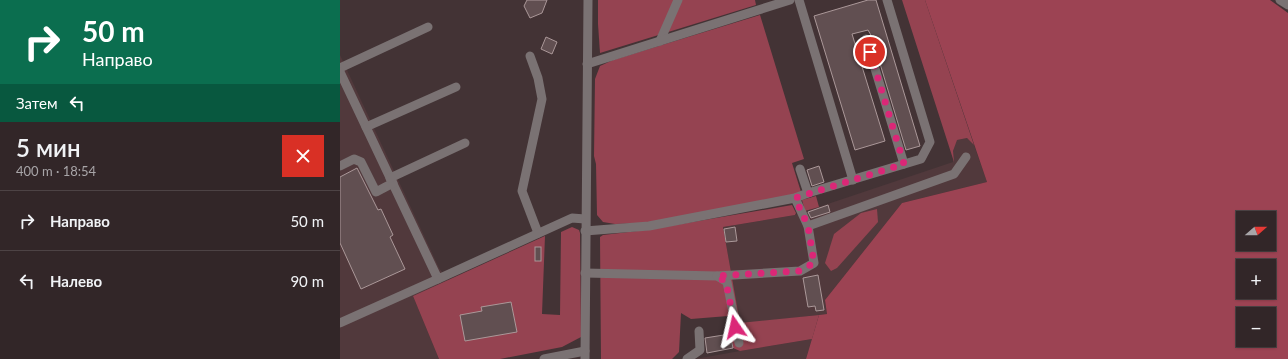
<!DOCTYPE html>
<html lang="ru">
<head>
<meta charset="utf-8">
<style>
	body { margin:0; font-family:Lato,sans-serif; background:#3a2e30; color:#f1f3f6; height:100vh; display:flex; flex-direction:column; font-size:15px; white-space:nowrap }
	* { box-sizing:border-box; margin:0 }
	p { font-size:13px; color:#a8a5a8 }
	.icon { flex:none; width:22px; height:22px; fill:none; stroke:currentColor; stroke-width:2; stroke-linecap:round; stroke-linejoin:round }
	.map { position:relative; flex:1; overflow:hidden }
	.details { display:flex; flex-direction:column; background:#322628; width:340px }
	.details>* { flex:none }
	.top-card { background:#0b6e4f; color:#fff; overflow:hidden }
	.needle { width:26px; rotate:70deg }
	.controls { position:absolute; left:896px; top:211px; display:grid; gap:8px }
	.controls a { display:grid; place-items:center; width:40px; height:40px; border-radius:0px; background:#322628; box-shadow:0 1px 3px #0004,0 0 0 1px #4d4345; font-size:20px }
	.pin { position:absolute; display:grid; place-items:center; width:34px; height:34px; color:#fff; margin:-17px; border:2px solid #fff; border-radius:50%; box-shadow:0 1px 4px #0007 }
	.me { position:absolute; width:44px; margin:-22px; rotate:349deg; stroke-linejoin:round; filter:drop-shadow(0 0 3px #0008) }
	.turn { display:flex; align-items:center; gap:14px; height:84px; padding:0 16px; font-size:18px }
	.turn .icon { width:52px; height:52px; stroke-width:2.5 }
	.turn b { display:block; font-size:28px; line-height:34px }
	.then { display:flex; align-items:center; height:38px; padding:0 16px; background:#0003; gap:8px; font-size:15px }
	.round { display:grid; place-items:center; flex:none; width:42px; height:42px; border-radius:0px; background:#3a2e30 }
	.summary { display:flex; align-items:center; justify-content:space-between; height:68px; padding:0 16px }
	h1 { font-size:24px; font-weight:600; line-height:30px }
	ul { padding:0; list-style:none }
	li { display:flex; align-items:center; gap:12px; height:60px; padding:0 16px; border-top:1px solid #4d4345 }
	li div { flex:1 }
	li b { display:block; font-size:15px }
	li em { font-style:normal }
	main { display:flex; flex:1; min-height:0 }
	.map>svg:first-child { display:block }
</style>
</head>
<body>
<main>
<section class="details">
<div class="top-card">
<div class="turn"><svg class="icon" aria-label="right" viewBox="0 0 24 24"><path d="M7 20v-9h11M14 6l5 5-5 5"/></svg><div><b>50 m</b>Направо</div></div>
<div class="then">Затем<svg class="icon" aria-label="left" viewBox="0 0 24 24"><path d="M17 20v-9H6M10 6l-5 5 5 5"/></svg></div>
</div>
<div class="summary"><div><h1>5 мин</h1><p>400 m · 18:54</p></div><a class="round" style="background:#d93025;color:#fff"><svg class="icon" aria-label="close" viewBox="0 0 24 24"><path d="M6 6l12 12M18 6L6 18"/></svg></a></div>
<ul>
<li><svg class="icon" aria-label="right" viewBox="0 0 24 24"><path d="M7 20v-9h11M14 6l5 5-5 5"/></svg><div><b>Направо</b></div><em>50 m</em></li>
<li><svg class="icon" aria-label="left" viewBox="0 0 24 24"><path d="M17 20v-9H6M10 6l-5 5 5 5"/></svg><div><b>Налево</b></div><em>90 m</em></li>
</ul>
</section>
<div class="map">
<svg width="948" height="359" viewBox="0 0 948 359">
	<rect width="100%" height="100%" fill="#433335"/>
	<!-- built -->
	<g fill="#51393c">
		<path d="M0,55L99,268L108,280L73,296L99,359H0Z"/>
		<path d="M627,138L634,145L647,182L562,203L485,300L487,314L400,324L383,227L455,215L613,162V151L616,140Z"/>
		<path d="M472,339L466,359H355L400,351Z"/>
	</g>
	<!-- green -->
	<g fill="#954351">
		<path d="M258,0H415L416,5L260,53L258,24Z"/>
		<path d="M562,0H585L634,145L627,138L617,140L613,151L614,162Z"/>
		<path d="M420,15L464,159L452,163L461,192L439,199L309,223L275,224L263,222L257,215L256,164L254,156L255,79L260,66L273,60Z"/>
		<path d="M476,196L479,207L465,211L462,200Z"/>
		<path d="M452,205L456,213L455,215L383,227L400,323L479,315L472,339L400,351L393,348L388,316L351,319L341,313L339,352L332,359H261L260,237L263,235L306,230Z"/>
		<path d="M537,209L538,222L497,268L491,271L485,263L494,234L521,213Z"/>
		<path d="M232,227L239,230L240,233L241,337L222,347L160,359H99L73,296L205,236L202,314L220,315L221,232Z"/>
	</g>
	<!-- forest -->
	<path fill="#9c4353" fill-rule="evenodd" d="M585,0H930L948,13V359H466L479,315L487,314L485,300L562,203L647,182ZM903,218H929V244H903ZM903,266H929V292H903ZM903,314H929V340H903Z"/>
	<!-- building -->
	<g fill="#614f51" stroke="#ab9899">
		<path d="M187,0H207L202,13L190,18L184,6Z"/>
		<path d="M528,0H536L580,146L566,150L532,37L528,30L512,34L545,141L515,150L474,16Z"/>
		<path d="M206,37L217,42L212,54L201,49Z"/>
		<path d="M479,166L484,182L472,186L467,170Z"/>
		<path d="M17,168L38,210L41,209L53,235L50,237L65,269L21,289L0,243V177Z"/>
		<path d="M488,205L490,212L471,218L468,212Z"/>
		<path d="M395,227L397,241L386,242L384,229Z"/>
		<rect x="195" y="247" width="6" height="14"/>
		<path d="M478,275L484,310L476,311L475,306L468,307L463,278Z"/>
		<path d="M171,302L177,332L125,341L120,315L142,311L141,307Z"/>
		<path d="M390,334L393,348L367,353L365,338Z"/>
	</g>
	<g fill="none" stroke-linecap="round" stroke-linejoin="round">
		<!-- minor -->
		<g stroke="#7a7273" stroke-width="9">
			<path d="M459,0L513,180"/>
			<path d="M940,0L948,5"/>
			<path d="M526,39L564,164"/>
			<path d="M320,41L338,0"/>
			<path d="M190,56L198,78L202,99L182,191L198,233"/>
			<path d="M247,64L450,0"/>
			<path d="M0,68L88,27"/>
			<path d="M0,72L98,279L232,218L245,219"/>
			<path d="M26,127L116,87"/>
			<path d="M0,166L14,159L21,162L36,192L53,183"/>
			<path d="M50,178L125,143"/>
			<path d="M468,193L581,159L590,142L547,0"/>
			<path d="M468,226L614,174L626,157"/>
			<path d="M245,231L309,226L455,198L468,193L460,169"/>
			<path d="M245,273L377,276L387,282L399,343"/>
			<path d="M377,276L460,271L474,263L468,226L455,198"/>
			<path d="M0,323L98,279"/>
			<path d="M204,359L245,351"/>
			<path d="M245,359L248,0"/>
			<path d="M347,359L360,350L359,331"/>
		</g>
	</g>
	<g fill="none" stroke-linecap="round" stroke-linejoin="round">
		<!-- route -->
		<path stroke="#db2777" stroke-width="7" stroke-dasharray="0 12.6" d="M395,327L386,282L377,276L460,271L474,263L468,226L455,198L564,164L530,52"/>
	</g>
</svg>
<div class="controls">
<a><svg class="needle" viewBox="-14 -14 28 28"><path d="M0-13l5 13h-10z" fill="#e53935"/><path d="M0 13l5-13h-10z" fill="#a8a5a8"/></svg></a>
<a>+</a>
<a>−</a>
</div>
<div class="pin" style="left:530px;top:52px;background:#d93025"><svg class="icon" aria-label="arrive" viewBox="0 0 24 24"><path d="M6 21V4h12l-3 4 3 4H6"/></svg></div>
<svg class="me" style="left:395px;top:327px" viewBox="-20 -20 40 40"><path d="M0-17L14 15 0 8-14 15z" fill="#db2777" stroke="#fff" stroke-width="4"/></svg>
</div>
</main>
</body>
</html>
